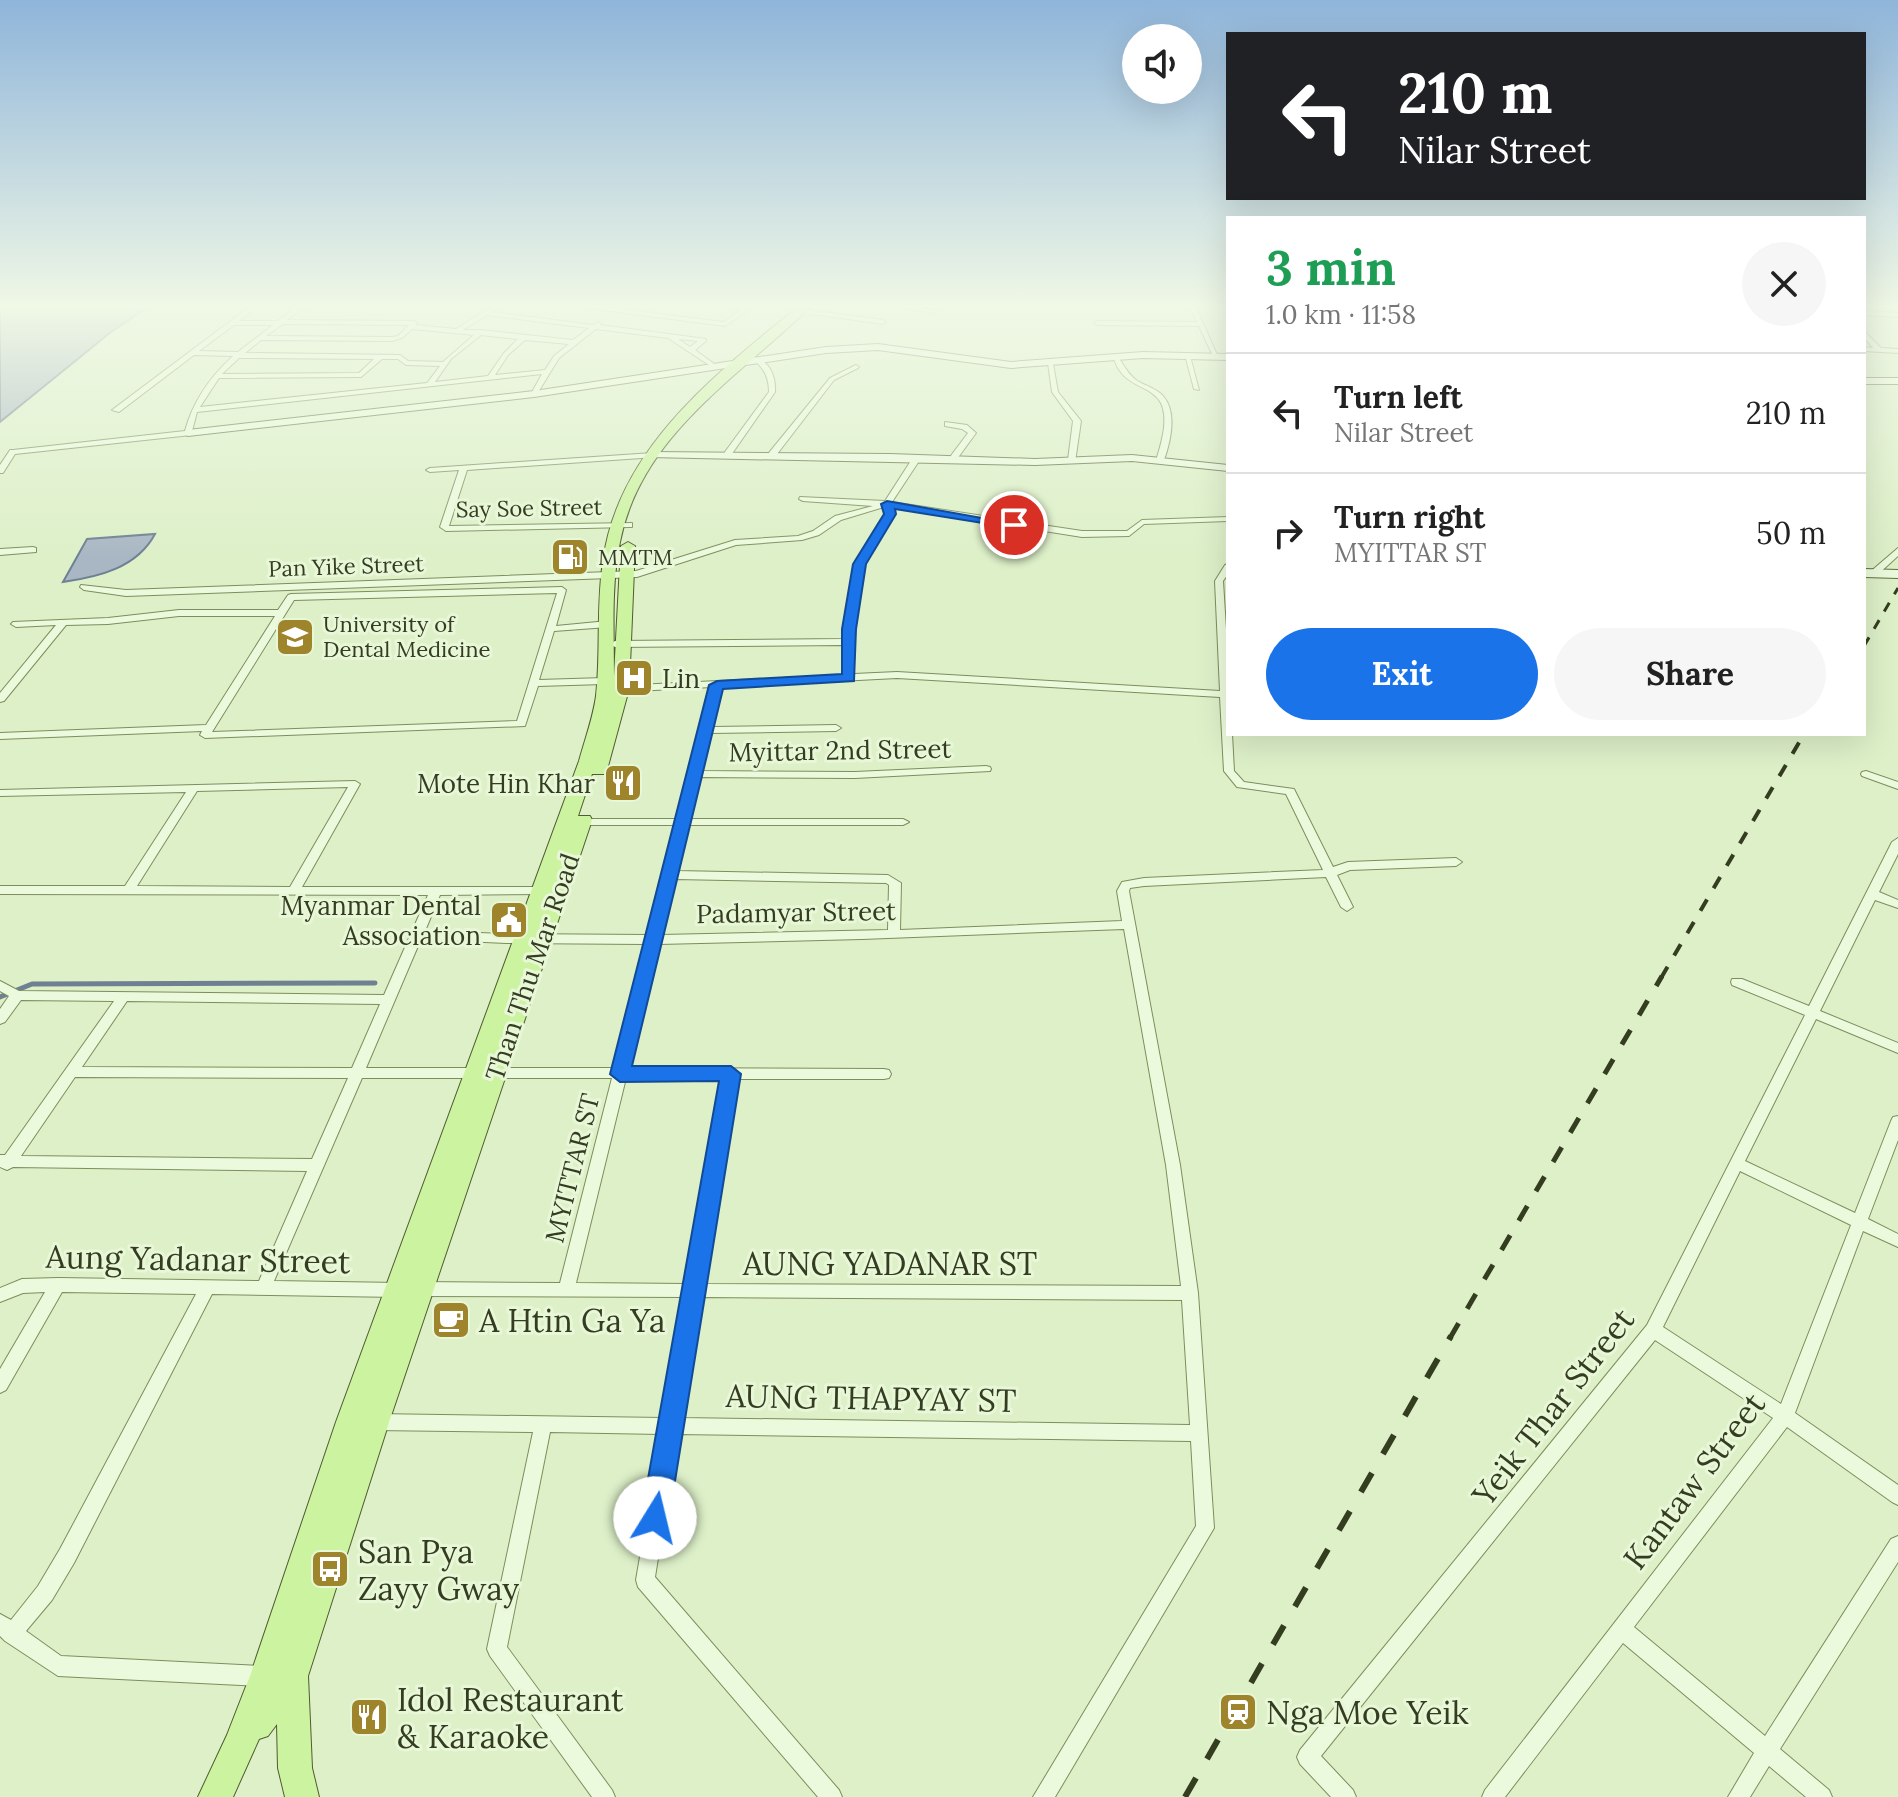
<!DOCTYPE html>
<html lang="en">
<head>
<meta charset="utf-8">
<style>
	body { margin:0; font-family:Lora,serif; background:#f6f6f6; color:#222; height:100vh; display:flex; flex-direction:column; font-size:30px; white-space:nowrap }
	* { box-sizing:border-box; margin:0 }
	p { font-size:26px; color:#767676 }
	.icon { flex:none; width:44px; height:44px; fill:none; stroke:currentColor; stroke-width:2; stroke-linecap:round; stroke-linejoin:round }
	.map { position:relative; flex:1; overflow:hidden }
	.drawer { position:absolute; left:1226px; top:216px; width:640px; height:520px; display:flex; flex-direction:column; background:#fff; border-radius:0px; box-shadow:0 8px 32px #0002 }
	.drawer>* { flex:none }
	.guide { position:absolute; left:1226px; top:32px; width:640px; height:168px; border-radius:0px; box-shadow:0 8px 32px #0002; background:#202124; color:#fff; overflow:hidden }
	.buttons { position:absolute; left:1122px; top:24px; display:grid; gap:16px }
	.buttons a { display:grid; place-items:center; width:80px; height:80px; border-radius:50%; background:#fff; box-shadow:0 8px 32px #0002; font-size:40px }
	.pin { position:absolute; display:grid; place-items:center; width:68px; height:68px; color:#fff; margin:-34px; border:4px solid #fff; border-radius:50%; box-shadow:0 2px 8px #0007 }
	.me { position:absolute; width:88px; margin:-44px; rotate:9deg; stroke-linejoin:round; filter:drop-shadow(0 0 6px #0008) }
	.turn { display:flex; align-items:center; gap:28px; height:168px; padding:0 40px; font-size:36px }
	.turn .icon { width:104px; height:104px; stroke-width:2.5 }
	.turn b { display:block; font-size:56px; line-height:68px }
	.round { display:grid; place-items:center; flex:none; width:84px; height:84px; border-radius:42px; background:#f6f6f6 }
	.headline { display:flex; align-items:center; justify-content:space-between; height:136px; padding:0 40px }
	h1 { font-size:48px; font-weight:700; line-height:60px; color:#1e9e55 }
	.primary-button { display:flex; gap:16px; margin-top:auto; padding:16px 40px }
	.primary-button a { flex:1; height:92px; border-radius:48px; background:#1a73e8; color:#fff; font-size:32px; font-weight:700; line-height:92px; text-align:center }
	.primary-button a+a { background:#f6f6f6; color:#222 }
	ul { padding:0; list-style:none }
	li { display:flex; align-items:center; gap:24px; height:120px; padding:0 40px; border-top:2px solid #e0e0e0 }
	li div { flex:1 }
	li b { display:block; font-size:30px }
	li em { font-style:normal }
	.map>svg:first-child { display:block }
</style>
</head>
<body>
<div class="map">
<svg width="1898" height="1797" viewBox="0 0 1898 1797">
	<rect width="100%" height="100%" fill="#ddf0c8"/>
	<!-- water -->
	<g fill="#a9b7c4" stroke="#6f8093" stroke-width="2">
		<path d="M0,305H151L111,332L0,422Z"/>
		<path d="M155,534C137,568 98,577 63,582L87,539Z"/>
	</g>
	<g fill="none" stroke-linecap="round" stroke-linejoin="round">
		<!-- stream -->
		<path stroke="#6f8093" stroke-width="5" d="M0,997L32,984L375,983"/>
		<defs>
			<g id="street">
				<path d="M252,305H260L239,321H278L298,305H438L303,308L287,320L414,321L417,323L415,325L456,329L494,305H502L492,312L593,325L598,322L601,324L600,325L706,339V341L695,350L717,366L712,367L668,338L596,329L559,358L537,394L534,396L531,394L542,374L197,412L191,435L15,454L3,473H0V465L10,450H13L185,431C193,401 209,378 233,356L194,355L119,412L112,410ZM487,315L589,328L573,340L481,330H463ZM283,324L409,325L398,336L392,337L266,336ZM234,325H273L238,352L199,351ZM412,329L474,335L443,362L408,361L400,355L245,353L261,340L392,341L402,338ZM481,335L518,339L504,353L488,376L435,382L451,359ZM678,339L698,341L690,347ZM525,340L569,344L554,356L545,370L495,375L508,355ZM239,358H240L374,359L359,373L222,374ZM382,359H398L406,365L440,366L427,383L200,407L219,378L361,377Z"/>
				<path d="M565,305H587L724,322L741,310L718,305H736L750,309L725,326Z"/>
				<path d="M888,305H907L936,311L933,313Z"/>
				<path d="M1189,305H1195L1218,357L1213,356L1199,326L1097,325L1094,323L1097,321L1197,322Z"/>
				<path d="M800,309L883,320L886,322L883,324L798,312Z"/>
				<path d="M1864,311L1898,313V317L1864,315Z"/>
				<path d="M1864,331L1881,348L1898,349V353L1864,351V347L1873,348L1864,337Z"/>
				<path d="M1113,355H1117C1123,364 1127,373 1136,380C1145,386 1156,388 1163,396C1178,413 1170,444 1163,463L1156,461C1161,444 1169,420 1161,403C1150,383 1121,389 1113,355Z"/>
				<path d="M1185,355L1190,356L1199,390L1194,389Z"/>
				<path d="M752,357C769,359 776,376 775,392L729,458H723L722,456L769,392C769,378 764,367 752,359Z"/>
				<path d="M1048,363L1053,364L1058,392L1081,421L1075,462L1068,460L1073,421L1052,392Z"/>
				<path d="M856,365L859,367L858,368L834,380L774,458H768V454L830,378Z"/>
				<path d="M945,422L967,425L976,433L954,463H951L947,461L968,433L962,429L945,426Z"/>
				<path d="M653,453H656V457L467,470L449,526L632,523V527H629L446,531L440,527L459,470L430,472L426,470L430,468Z"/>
				<path d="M914,456L921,458L892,502L1082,531H1127L1142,520L1228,517V521L1144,524L1129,536L1082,537L892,507L894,514L864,564L854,629V674L897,672L1220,691L1215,581L1225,565L1228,564V574L1223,581L1228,661V734H1232L1234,771L1244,782L1294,789L1333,867L1348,862L1456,858L1462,862L1456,866L1350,870L1337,875L1353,907L1347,911L1341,907L1326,877L1144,886L1130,888L1129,891L1180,1165L1198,1293L1214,1528L1055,1797H1033L1196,1526L1191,1441L678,1434L655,1577L839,1790L842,1797H818L638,1587L636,1580L661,1434L550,1432L507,1647L612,1790L615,1797H592L490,1656L487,1649L533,1432L374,1430L368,1428L365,1422L368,1416L374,1414L664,1418L685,1297L417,1296L411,1294L409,1289L411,1284L417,1282L560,1283L612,1078H362L274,1281L399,1283L405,1285L407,1290L405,1295L399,1297L212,1294L74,1563L52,1600L26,1631L61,1656L263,1666L270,1669L273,1676L270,1683L263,1686L58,1676L5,1641L0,1636V1614L11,1620L38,1586L60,1549L196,1294L62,1292L6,1390L0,1393V1369L45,1292L23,1293L0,1302V1288L22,1279L58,1278L259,1281L307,1171L13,1167L7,1170L0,1167V1155H5L114,1001L21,1000L5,1022L0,1024V1009L9,996L0,991V981L19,991L384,995L428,895L0,894V886H125L186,792L0,796V790L355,781L360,784L302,887H542L546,888L548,891L546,894L440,895L425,931L506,934L648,935L676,825H578L572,822L578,819H678L712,687L616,692L611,689L616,686L844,675V645L615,647L610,644L615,641L844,639L856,564L886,514L884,507L841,520L819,535L802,540L736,545L637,577L126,596L84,590L80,587L81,585L126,590L636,571L735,540L798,536L813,531L835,516L873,506L803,501L799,499L800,497L885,501ZM897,678L1220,697L1224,771L1237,787L1286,794L1323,870L1144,878L1122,882L1117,891L1122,921L900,930L901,883L888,875L676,871L688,825H903L909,822L903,819H689L699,777L855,778L990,771L991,769L990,767L986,766L855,772L701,771L710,733L836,731L841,728L836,725L712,727L722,687ZM348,787L290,887L137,886L197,791ZM675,879L886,883L889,885L888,930L661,935ZM1124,929L1166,1165L1181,1286L703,1284L737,1079H884L889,1078L891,1074L889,1070L884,1069L628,1068L659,944L862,939ZM421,939L506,943L646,944L614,1068H366ZM127,1001L380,1004L352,1068L82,1067ZM75,1077L348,1078L312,1159L21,1156ZM626,1078L723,1079L687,1284L576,1283ZM701,1297L1182,1300L1190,1425L681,1418Z"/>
				<path d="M33,547L36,548V552L0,555V549Z"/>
				<path d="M1898,548V556L1876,576H1870V572Z"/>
				<path d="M562,587L566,590L556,626L608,621L613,624L608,627L554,631L539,680L604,678L609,681L604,684L538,686L525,726L205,738L200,735L202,731L0,739V733L206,725L275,616H179L108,624L66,625L4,701L0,702V693L56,625L16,627L11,624L13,622L108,618L179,610H278L288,595L291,594ZM557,593L517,721L212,732L294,600Z"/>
				<path d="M1866,771L1898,782V789L1862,776L1861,774L1862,772Z"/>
				<path d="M1898,838V854L1879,892L1898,900V908L1875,900L1820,1011L1898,1043V1053L1816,1019L1745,1161L1855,1213L1891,1121L1893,1117L1898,1116V1140L1868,1219L1898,1234V1247L1863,1231L1795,1413L1898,1485V1505L1892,1502L1787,1427L1634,1627L1765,1736L1891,1539L1898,1536V1562L1780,1749L1829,1790L1832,1797H1806L1769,1766L1750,1797H1728L1754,1753L1623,1643L1505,1797H1482L1485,1790L1773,1418L1655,1340L1321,1756L1353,1790L1356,1797H1331L1300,1764L1297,1757L1300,1750L1647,1325L1805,1015L1732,985L1731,982L1732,979H1742L1809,1006L1892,842ZM1740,1171L1851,1225L1781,1404L1663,1327Z"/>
			</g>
			<g id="secondary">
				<path d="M878,344L1011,362L1143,352L1228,354V360L1143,358L1011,368L878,350L826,353L534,397L188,436L182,433L188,430L534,391L826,347Z"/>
				<rect x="1864" y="378" width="34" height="6"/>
				<path d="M653,452L890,454L1035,459L1132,455L1228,465V471L1132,461L1035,465L649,457L647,455Z"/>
				<path d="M1864,569L1898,570V578L1864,577Z"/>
			</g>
			<path id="primary" d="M800,305H812C740,377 641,434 620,542C611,586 614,631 614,676L621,546L628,542L635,546L629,689L607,770L604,774H592L578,816H590L592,820L389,1422L308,1676L312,1768L319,1797H285L278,1768L277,1724L268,1736L259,1739L233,1797H198L227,1735L250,1676L336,1422L579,761C585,739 593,718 596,696C601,651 596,606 603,561C618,448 717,373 800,305Z"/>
		</defs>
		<!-- street casing -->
		<use href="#street" stroke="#7e8d5c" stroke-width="2"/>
		<!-- secondary casing -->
		<use href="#secondary" stroke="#616f3f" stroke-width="2"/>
		<!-- primary casing -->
		<use href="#primary" stroke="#505b30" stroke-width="2"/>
		<!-- street -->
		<use href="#street" fill="#ebfadc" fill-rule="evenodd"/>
		<!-- secondary -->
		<use href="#secondary" fill="#ebfadc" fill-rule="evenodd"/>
		<!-- primary -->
		<use href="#primary" fill="#ccf3a0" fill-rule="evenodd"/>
		<!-- rail-far3 -->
		<path stroke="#353d20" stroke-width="3" stroke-dasharray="10 10" stroke-linecap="butt" d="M1864,646L1898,588"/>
		<!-- rail-far2 -->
		<path stroke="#353d20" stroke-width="4" stroke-dasharray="13 13" stroke-linecap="butt" d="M1661,978L1804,734"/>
		<!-- rail-far1 -->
		<path stroke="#353d20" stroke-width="5" stroke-dasharray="17 17" stroke-linecap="butt" d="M1450,1338L1662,976"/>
		<!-- rail -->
		<path stroke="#353d20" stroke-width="6" stroke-dasharray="22 22" stroke-linecap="butt" d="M1185,1797L1451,1336"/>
	</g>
	<!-- sky -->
	<linearGradient id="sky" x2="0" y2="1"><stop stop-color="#8fb5da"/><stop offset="0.55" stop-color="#f0f8e6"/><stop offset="1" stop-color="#f0f8e6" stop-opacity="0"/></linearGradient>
	<rect width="1898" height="557" fill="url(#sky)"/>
	<!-- route -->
	<path fill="#1a73e8" stroke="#114b97" stroke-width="2" d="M887,501L1021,525L1014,528L895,509L896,514L866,564L856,629L854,681L723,689L632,1066H731L741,1074L669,1518L665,1527L655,1531L645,1527L641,1518L719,1081L620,1082L610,1074L709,685L717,681L842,674V629L853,564L884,514L881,504Z"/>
	<!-- icons -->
	<defs>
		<symbol id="fuel-square" viewBox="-11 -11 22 22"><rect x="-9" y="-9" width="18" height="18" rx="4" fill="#9e842a" stroke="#e8f7d8"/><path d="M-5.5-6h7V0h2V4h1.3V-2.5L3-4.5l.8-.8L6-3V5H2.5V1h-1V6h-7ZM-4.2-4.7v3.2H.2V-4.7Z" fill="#fff"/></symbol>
		<symbol id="university-square" viewBox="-11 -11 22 22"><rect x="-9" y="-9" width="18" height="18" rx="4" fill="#9e842a" stroke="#e8f7d8"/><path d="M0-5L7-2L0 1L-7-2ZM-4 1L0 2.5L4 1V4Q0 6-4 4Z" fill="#fff"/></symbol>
		<symbol id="hospital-square" viewBox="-11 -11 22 22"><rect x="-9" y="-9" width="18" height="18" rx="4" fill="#9e842a" stroke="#e8f7d8"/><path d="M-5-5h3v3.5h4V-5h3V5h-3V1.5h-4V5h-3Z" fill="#fff"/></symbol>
		<symbol id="restaurant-square" viewBox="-11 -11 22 22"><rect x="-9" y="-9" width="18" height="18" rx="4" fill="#9e842a" stroke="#e8f7d8"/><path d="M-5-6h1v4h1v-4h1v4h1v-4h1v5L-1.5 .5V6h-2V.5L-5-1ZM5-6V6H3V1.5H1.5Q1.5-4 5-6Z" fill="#fff"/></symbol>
		<symbol id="civic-square" viewBox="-11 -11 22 22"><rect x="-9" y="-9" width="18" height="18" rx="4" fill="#9e842a" stroke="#e8f7d8"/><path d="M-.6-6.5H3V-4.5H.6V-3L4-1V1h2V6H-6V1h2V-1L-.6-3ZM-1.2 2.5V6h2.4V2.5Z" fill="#fff"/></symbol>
		<symbol id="cafe-square" viewBox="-11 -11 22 22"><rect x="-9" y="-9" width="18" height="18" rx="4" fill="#9e842a" stroke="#e8f7d8"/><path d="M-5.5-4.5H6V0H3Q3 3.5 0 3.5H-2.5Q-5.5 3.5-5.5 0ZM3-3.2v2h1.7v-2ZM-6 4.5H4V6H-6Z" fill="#fff"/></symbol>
		<symbol id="bus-square" viewBox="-11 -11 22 22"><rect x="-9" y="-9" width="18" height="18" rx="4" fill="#9e842a" stroke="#e8f7d8"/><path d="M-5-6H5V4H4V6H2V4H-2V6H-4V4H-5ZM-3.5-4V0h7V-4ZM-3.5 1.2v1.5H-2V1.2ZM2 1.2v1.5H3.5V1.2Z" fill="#fff"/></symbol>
		<symbol id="station-square" viewBox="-11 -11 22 22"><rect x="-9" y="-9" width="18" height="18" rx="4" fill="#9e842a" stroke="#e8f7d8"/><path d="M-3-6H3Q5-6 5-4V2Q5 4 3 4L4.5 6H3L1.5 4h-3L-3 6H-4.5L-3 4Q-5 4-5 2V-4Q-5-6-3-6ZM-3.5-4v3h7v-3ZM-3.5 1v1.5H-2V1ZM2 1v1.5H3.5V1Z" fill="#fff"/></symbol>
	</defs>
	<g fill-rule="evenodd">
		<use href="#fuel-square" x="548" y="535" width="44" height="44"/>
		<use href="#university-square" x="273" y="615" width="44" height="44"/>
		<use href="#hospital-square" x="612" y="656" width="44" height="44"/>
		<use href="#restaurant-square" x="601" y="761" width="44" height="44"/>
		<use href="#civic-square" x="487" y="898" width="44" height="44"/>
		<use href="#cafe-square" x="429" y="1298" width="44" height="44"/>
		<use href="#bus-square" x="308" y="1547" width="44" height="44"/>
		<use href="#station-square" x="1216" y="1690" width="44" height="44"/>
		<use href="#restaurant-square" x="347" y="1695" width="44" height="44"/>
	</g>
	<g text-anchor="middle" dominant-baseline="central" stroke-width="6" stroke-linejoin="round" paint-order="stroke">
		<!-- far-street labels -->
		<g font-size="22" fill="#353d20" stroke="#e8f7d8">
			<text transform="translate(529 508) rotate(-1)">Say Soe Street</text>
			<text transform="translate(346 566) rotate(-2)">Pan Yike Street</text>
		</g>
		<!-- far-poi labels -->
		<g font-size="22" fill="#353d20" stroke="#e8f7d8" text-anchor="start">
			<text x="598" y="557">MMTM</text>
			<text x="323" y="624">University of<tspan x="323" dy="25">Dental Medicine</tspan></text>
		</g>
		<!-- poi labels -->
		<g font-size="26" fill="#353d20" stroke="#e8f7d8" text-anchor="end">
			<text x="662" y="678" text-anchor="start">Lin</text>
			<text x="595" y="783">Mote Hin Khar</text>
			<text x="481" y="905">Myanmar Dental<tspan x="481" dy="30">Association</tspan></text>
		</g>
		<!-- street labels -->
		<g font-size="26" fill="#353d20" stroke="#e8f7d8">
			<text transform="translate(840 750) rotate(-1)">Myittar 2nd Street</text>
			<text transform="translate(796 912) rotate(-1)">Padamyar Street</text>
			<text transform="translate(532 967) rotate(-71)">Than Thu Mar Road</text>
			<text transform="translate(572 1168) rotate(-76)">MYITTAR ST</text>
		</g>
		<!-- near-street labels -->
		<g font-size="32" fill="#353d20" stroke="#e8f7d8">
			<text transform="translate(198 1259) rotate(1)">Aung Yadanar Street</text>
			<text x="890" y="1263">AUNG YADANAR ST</text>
			<text transform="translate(871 1398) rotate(1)">AUNG THAPYAY ST</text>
			<text transform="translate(1553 1407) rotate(-52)">Yeik Thar Street</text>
			<text transform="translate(1694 1481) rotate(-53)">Kantaw Street</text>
		</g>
		<!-- near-poi labels -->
		<g font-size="32" fill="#353d20" stroke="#e8f7d8" text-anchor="start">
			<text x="479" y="1320">A Htin Ga Ya</text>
			<text x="358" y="1551">San Pya<tspan x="358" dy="37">Zayy Gway</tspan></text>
			<text x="397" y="1699">Idol Restaurant<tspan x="397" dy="37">&amp; Karaoke</tspan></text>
			<text x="1266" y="1712">Nga Moe Yeik</text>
		</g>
	</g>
</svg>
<div class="buttons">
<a><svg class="icon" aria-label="sound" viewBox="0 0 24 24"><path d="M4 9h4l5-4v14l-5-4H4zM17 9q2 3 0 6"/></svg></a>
</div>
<div class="pin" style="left:1014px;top:525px;background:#d93025"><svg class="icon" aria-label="arrive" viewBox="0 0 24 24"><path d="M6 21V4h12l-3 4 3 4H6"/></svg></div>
<svg class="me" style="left:655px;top:1518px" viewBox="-20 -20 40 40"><circle r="19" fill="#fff"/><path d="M0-13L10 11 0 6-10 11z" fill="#1a73e8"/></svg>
<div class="guide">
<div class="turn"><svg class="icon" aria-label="left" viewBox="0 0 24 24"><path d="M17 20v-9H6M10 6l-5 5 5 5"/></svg><div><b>210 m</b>Nilar Street</div></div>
</div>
<section class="drawer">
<div class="headline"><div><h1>3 min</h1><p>1.0 km · 11:58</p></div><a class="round"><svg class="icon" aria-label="close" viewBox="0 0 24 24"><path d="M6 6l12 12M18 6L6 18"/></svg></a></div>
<ul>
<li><svg class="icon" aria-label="left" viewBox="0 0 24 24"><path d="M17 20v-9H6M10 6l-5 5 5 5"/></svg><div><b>Turn left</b><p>Nilar Street</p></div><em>210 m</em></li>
<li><svg class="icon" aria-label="right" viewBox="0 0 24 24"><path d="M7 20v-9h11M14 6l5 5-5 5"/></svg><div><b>Turn right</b><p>MYITTAR ST</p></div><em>50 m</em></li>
</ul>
<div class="primary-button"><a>Exit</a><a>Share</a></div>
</section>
</div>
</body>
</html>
